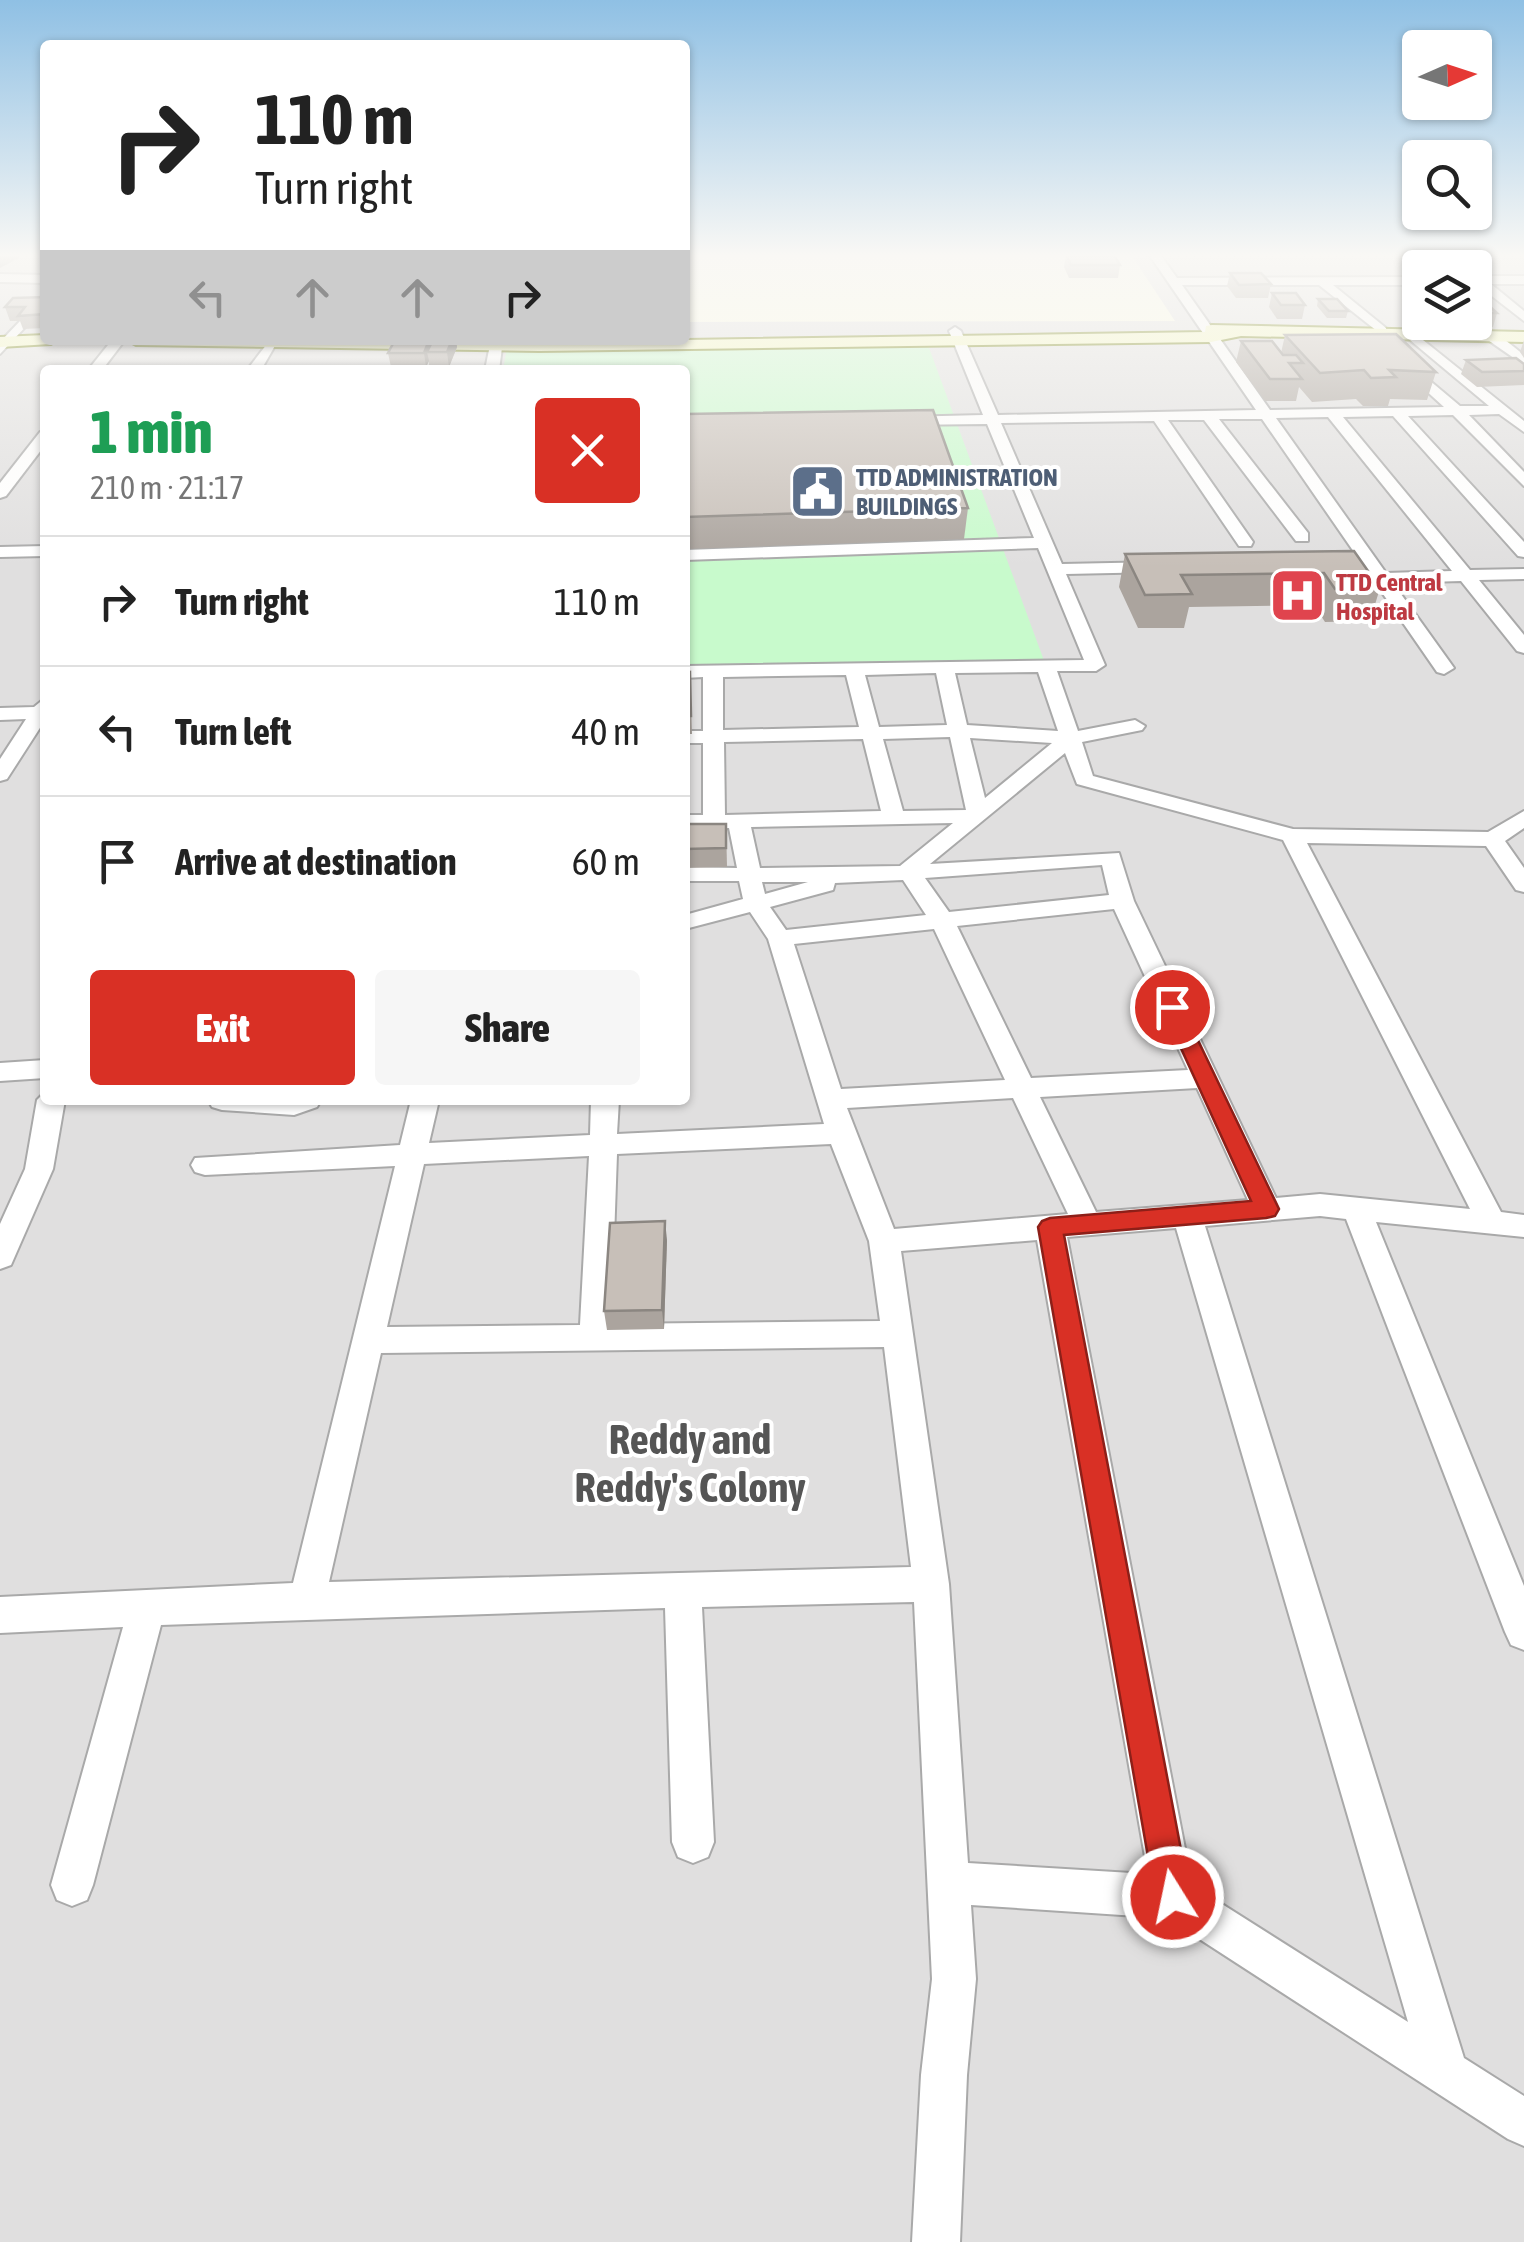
<!DOCTYPE html>
<html lang="en">
<head>
<meta charset="utf-8">
<style>
	body { margin:0; font-family:"Asap Condensed",sans-serif; background:#f6f6f6; color:#222; height:100vh; display:flex; flex-direction:column; font-size:38px; white-space:nowrap }
	* { box-sizing:border-box; margin:0 }
	p { font-size:32px; color:#767676 }
	.icon { flex:none; width:55px; height:55px; fill:none; stroke:currentColor; stroke-width:2; stroke-linecap:round; stroke-linejoin:round }
	.map { position:relative; flex:1; overflow:hidden }
	.panel { position:absolute; left:40px; top:365px; width:650px; height:740px; display:flex; flex-direction:column; background:#fff; border-radius:10px; box-shadow:0 2px 8px #0004 }
	.panel>* { flex:none }
	.hud { position:absolute; left:40px; top:40px; width:650px; height:305px; border-radius:10px; box-shadow:0 2px 8px #0004; background:#fff; color:#222; overflow:hidden }
	.needle { width:65px; rotate:87deg }
	.controls { position:absolute; left:1402px; top:30px; display:grid; gap:20px }
	.controls a { display:grid; place-items:center; width:90px; height:90px; border-radius:10px; background:#fff; box-shadow:0 2px 8px #0004; font-size:50px }
	.pin { position:absolute; display:grid; place-items:center; width:85px; height:85px; color:#fff; margin:-42px; border:5px solid #fff; border-radius:50%; box-shadow:0 2px 10px #0007 }
	.me { position:absolute; width:110px; margin:-55px; rotate:350deg; stroke-linejoin:round; filter:drop-shadow(0 0 8px #0008) }
	.turn { display:flex; align-items:center; gap:35px; height:210px; padding:0 50px; font-size:45px }
	.turn .icon { width:130px; height:130px; stroke-width:2.5 }
	.turn b { display:block; font-size:70px; line-height:85px }
	.lanes { display:flex; align-items:center; height:95px; padding:0 50px; background:#0003; justify-content:center; gap:50px; direction:ltr }
	.lanes .off { opacity:.35 }
	.round { display:grid; place-items:center; flex:none; width:105px; height:105px; border-radius:10px; background:#f6f6f6 }
	.head { display:flex; align-items:center; justify-content:space-between; height:170px; padding:0 50px }
	h1 { font-size:60px; font-weight:800; line-height:75px; color:#1e9e55 }
	.button { display:flex; gap:20px; margin-top:auto; padding:20px 50px }
	.button a { flex:1; height:115px; border-radius:10px; background:#d93025; color:#fff; font-size:40px; font-weight:800; line-height:115px; text-align:center }
	.button a+a { background:#f6f6f6; color:#222 }
	ul { padding:0; list-style:none }
	li { display:flex; align-items:center; gap:30px; height:130px; padding:0 50px; border-top:2px solid #e0e0e0 }
	li div { flex:1 }
	li b { display:block; font-size:38px }
	li em { font-style:normal }
	.map>svg:first-child { display:block }
</style>
</head>
<body>
<div class="map">
<svg width="1524" height="2242" viewBox="0 0 1524 2242">
	<rect width="100%" height="100%" fill="#f2efe9"/>
	<!-- residential -->
	<path fill="#e0dfdf" fill-rule="evenodd" d="M0,253H45V340H685V253H1524V2242H0ZM1420,268H1475V322H1420ZM45,370H685V1100H45Z"/>
	<!-- education -->
	<path fill="#ffffe5" d="M685,253H1130L1175,321L685,322Z"/>
	<!-- park -->
	<path fill="#c8facc" d="M928,345L1046,666L685,672V370H503L507,348Z"/>
	<g fill="none" stroke-linecap="round" stroke-linejoin="round">
		<defs>
			<g id="minor">
				<path d="M1148,253H1159L1177,278L1420,277V285H1333L1386,328V334L1382,335L1319,285H1182L1270,410L1444,407L1399,366L1397,363L1404,359L1460,406H1489L1404,335V329L1408,328L1524,421V432L1499,414L1469,415L1524,472V486L1453,415L1408,416L1524,542V557L1518,556L1393,416L1343,417L1470,570L1524,569V579L1479,580L1524,635V653L1517,651L1461,581L1393,583L1454,668L1444,674L1437,672L1262,419H1219L1308,533V541H1296L1204,420H1168L1253,542L1251,546H1239L1154,421L1001,423L1062,564L1160,562L1169,567L1160,572L1066,574L1105,665L1096,671H1057L1078,731L1135,720L1145,726L1142,730L1082,742L1093,776L1293,829L1488,832L1524,811V828L1505,841L1524,868V892L1516,890L1486,846L1307,843L1501,1212L1524,1215V1237L1376,1222L1524,1586V1650L1511,1645L1505,1632L1346,1219L1320,1216L1205,1226L1464,2058L1524,2096V2146L1508,2139L1167,1918L971,1905L976,1979L967,2075L960,2242H912L921,2075L932,1979L914,1602L702,1607L714,1842L708,1857L693,1863L678,1857L672,1842L665,1608L161,1625L93,1885L87,1900L72,1906L57,1900L51,1885L123,1627L0,1633V1597L293,1583L395,1166L205,1175L195,1172L191,1165L195,1158L400,1145L411,1100H439L429,1143L590,1135L591,1100H619L617,1134L824,1124L768,939L750,912L685,929V915L743,899L739,881H685V867L737,868L729,828L685,829V815H703V743H685V731H703V677L685,678V666L1084,660L1038,548L685,560V550L1034,538L987,424L901,425L894,421L901,417L983,415L949,331L955,327L961,331L998,415L1256,410ZM1328,417L1452,571L1386,573L1276,418ZM1038,672L1058,731L967,725L955,673ZM936,673L947,725L879,727L865,675ZM846,675L859,727L723,730V677ZM950,737L966,810L903,811L883,739ZM970,738L1052,743L985,798ZM863,739L881,811L725,815L724,742ZM1065,753L1077,784L1283,840L1470,1209L1320,1194L1276,1198L1134,901L1119,853L930,864ZM953,823L900,866L760,868L751,827ZM1102,865L1109,895L949,912L925,878ZM903,880L926,915L786,930L770,907L833,890L835,883ZM762,882H808L765,894ZM1114,909L1188,1070L1031,1078L957,926ZM934,929L1005,1080L841,1089L794,944ZM1197,1088L1248,1200L1096,1212L1040,1097ZM1013,1098L1068,1214L894,1229L847,1108ZM831,1144L869,1241L880,1321L611,1324L617,1154ZM589,1156L580,1325L387,1327L424,1164ZM1176,1228L1408,2022L1192,1885L1067,1237ZM1037,1240L1148,1874L968,1863L949,1584L901,1251ZM884,1347L911,1567L329,1582L381,1353Z"/>
				<path d="M1444,253H1456L1471,268H1459Z"/>
				<path d="M1475,273L1483,276H1524V284H1491L1524,311V321L1475,283Z"/>
				<path d="M0,274L45,275V283L0,282Z"/>
				<path d="M45,295V306L0,354V342Z"/>
				<path d="M1485,332H1495L1524,355V365L1485,338Z"/>
				<path d="M112,340H125L102,370H88Z"/>
				<path d="M270,340L276,344L261,370H247Z"/>
				<path d="M491,340H503L499,370H485Z"/>
				<path d="M45,431V445L6,496L0,498V483L40,432Z"/>
				<path d="M45,546V556L0,557V547Z"/>
				<path d="M45,698V720L7,779L0,781V759L26,719L0,720V708L34,707Z"/>
				<path d="M45,1060V1078L0,1081V1063Z"/>
				<path d="M45,1092V1100H65L53,1169L11,1265L0,1269V1224L25,1169L37,1100Z"/>
				<path d="M208,1100H321L317,1107L294,1115L222,1110L212,1107Z"/>
			</g>
			<g id="secondary">
				<path d="M1212,325L1524,332V342L1241,336L1211,342L539,351L136,345L127,340H685L1205,332L1206,326Z"/>
				<path d="M45,335V340H54L51,344L0,347V337Z"/>
			</g>
		</defs>
		<!-- minor casing -->
		<use href="#minor" stroke="#a9a9a9" stroke-width="4"/>
		<!-- secondary casing -->
		<use href="#secondary" stroke="#707d05" stroke-width="4"/>
		<!-- minor -->
		<use href="#minor" fill="#fff" fill-rule="evenodd"/>
		<!-- secondary -->
		<use href="#secondary" fill="#f7fabf" fill-rule="evenodd"/>
	</g>
	<!-- wall -->
	<g fill="#aba49e">
		<path d="M1066,255L1120,265L1118,278H1069L1064,267Z"/>
		<path d="M1230,273L1271,284L1268,298H1236L1227,286Z"/>
		<path d="M1272,293L1305,305L1302,319H1277L1269,307Z"/>
		<path d="M1475,293L1497,313L1493,327H1462L1457,322H1475Z"/>
		<path d="M45,297V328L23,329L20,321H10L5,307Z"/>
		<path d="M1318,299L1348,311L1346,318H1327L1317,306Z"/>
		<path d="M1285,335L1436,372L1427,400L1390,399L1388,406H1363L1356,399L1312,402L1299,387L1296,401H1265L1236,362L1241,341L1281,353Z"/>
		<path d="M430,340L431,345L433,340H456L457,347L449,367H429V361L426,367H391L388,353Z"/>
		<path d="M1524,340V358L1520,352Z"/>
		<path d="M1466,360L1524,364V385L1477,387L1461,374Z"/>
		<path d="M685,414L968,508L964,539L685,549Z"/>
		<path d="M1354,551L1380,588L1370,621L1325,622L1314,605L1189,607L1184,628H1138L1119,587L1125,554Z"/>
		<path d="M690,672L692,734H685V673Z"/>
		<path d="M685,824H726L727,867L685,868Z"/>
		<path d="M667,1240L664,1329L607,1330L604,1311Z"/>
	</g>
	<!-- shaded-wall -->
	<g fill="#8b8681">
		<path d="M0,253H18L19,258L0,268Z"/>
		<path d="M430,340L432,352H427L429,361L426,367L424,353Z"/>
		<path d="M452,340H456L457,347L449,367L447,352Z"/>
		<path d="M665,1221L667,1240L664,1329L662,1310Z"/>
	</g>
	<!-- building -->
	<g fill="#c7bfb8" stroke="#8b8681" stroke-width="2.5">
		<path d="M1066,255H1114L1120,265H1071Z"/>
		<path d="M1230,273H1261L1271,284L1239,285Z"/>
		<path d="M1272,293H1296L1305,305H1281Z"/>
		<path d="M1475,293L1497,313H1475Z"/>
		<path d="M45,297V314L18,316L25,307H5L13,298Z"/>
		<path d="M1318,299H1337L1348,311H1329Z"/>
		<path d="M1396,334L1436,372L1389,370L1396,377L1371,378L1364,370L1320,373L1285,335Z"/>
		<path d="M395,340H429L424,353H388Z"/>
		<path d="M433,340H452L447,352H427Z"/>
		<path d="M1241,341H1272L1283,355H1296L1303,363H1289L1302,379H1270Z"/>
		<path d="M1516,358L1524,364V371L1482,372L1466,360Z"/>
		<path d="M933,410L968,508L685,517V414Z"/>
		<path d="M1354,551L1380,588L1335,589L1324,573L1181,575L1192,594L1145,595L1125,554Z"/>
		<path d="M690,672L691,716H685V673Z"/>
		<path d="M685,824H726V848L685,849Z"/>
		<path d="M665,1221L662,1310L604,1311L610,1223Z"/>
	</g>
	<!-- sky -->
	<linearGradient id="sky" x2="0" y2="1"><stop stop-color="#8fc0e4"/><stop offset="0.45" stop-color="#f9f8f5"/><stop offset="1" stop-color="#f9f8f5" stop-opacity="0"/></linearGradient>
	<rect width="1524" height="567" fill="url(#sky)"/>
	<!-- route -->
	<path fill="#d93025" stroke="#8d1f18" stroke-width="2.5" d="M1172,1000L1182,1007L1279,1209L1275,1216L1266,1218L1064,1235L1190,1897L1185,1909L1173,1914L1160,1909L1155,1897L1038,1227L1042,1221L1050,1218L1251,1201L1162,1007Z"/>
	<!-- icons -->
	<defs>
		<symbol id="civic-square" viewBox="-11 -11 22 22"><rect x="-9" y="-9" width="18" height="18" rx="4" fill="#5c6f8a" stroke="#fff"/><path d="M-.6-6.5H3V-4.5H.6V-3L4-1V1h2V6H-6V1h2V-1L-.6-3ZM-1.2 2.5V6h2.4V2.5Z" fill="#fff"/></symbol>
		<symbol id="hospital-square" viewBox="-11 -11 22 22"><rect x="-9" y="-9" width="18" height="18" rx="4" fill="#e0444e" stroke="#fff"/><path d="M-5-5h3v3.5h4V-5h3V5h-3V1.5h-4V5h-3Z" fill="#fff"/></symbol>
	</defs>
	<g fill-rule="evenodd">
		<use href="#civic-square" x="786" y="460" width="63" height="63"/>
		<use href="#hospital-square" x="1266" y="564" width="63" height="63"/>
	</g>
	<g text-anchor="middle" dominant-baseline="central" stroke-width="8" stroke-linejoin="round" paint-order="stroke">
		<!-- far-service labels -->
		<g font-size="25" font-weight="bold" fill="#4e5e75" stroke="#fff" text-anchor="start">
			<text x="856" y="477">TTD ADMINISTRATION<tspan x="856" dy="29">BUILDINGS</tspan></text>
		</g>
		<!-- far-health labels -->
		<g font-size="25" font-weight="bold" fill="#be3a42" stroke="#fff" text-anchor="start">
			<text x="1336" y="582">TTD Central<tspan x="1336" dy="29">Hospital</tspan></text>
		</g>
		<!-- near-quarter labels -->
		<g font-size="42" font-weight="bold" fill="#555" stroke="#fff">
			<text x="690" y="1439">Reddy and<tspan x="690" dy="48">Reddy's Colony</tspan></text>
		</g>
	</g>
</svg>
<div class="controls">
<a><svg class="needle" viewBox="-14 -14 28 28"><path d="M0-13l5 13h-10z" fill="#e53935"/><path d="M0 13l5-13h-10z" fill="#767676"/></svg></a>
<a><svg class="icon" aria-label="search" viewBox="0 0 24 24"><circle cx="10" cy="10" r="6"/><path d="M15 15l6 6"/></svg></a>
<a><svg class="icon" aria-label="layers" viewBox="0 0 24 24"><path d="M12 4l9 5-9 5-9-5zM3 14l9 5 9-5"/></svg></a>
</div>
<div class="pin" style="left:1172px;top:1007px;background:#d93025"><svg class="icon" aria-label="arrive" viewBox="0 0 24 24"><path d="M6 21V4h12l-3 4 3 4H6"/></svg></div>
<svg class="me" style="left:1173px;top:1897px" viewBox="-20 -20 40 40"><circle r="17" fill="#d93025" stroke="#fff" stroke-width="3"/><path d="M0-11L8 9 0 5-8 9z" fill="#fff"/></svg>
<div class="hud">
<div class="turn"><svg class="icon" aria-label="right" viewBox="0 0 24 24"><path d="M7 20v-9h11M14 6l5 5-5 5"/></svg><div><b>110 m</b>Turn right</div></div>
<div class="lanes"><svg class="icon off" aria-label="left" viewBox="0 0 24 24"><path d="M17 20v-9H6M10 6l-5 5 5 5"/></svg><svg class="icon off" aria-label="ahead" viewBox="0 0 24 24"><path d="M12 20V5M6 11l6-6 6 6"/></svg><svg class="icon off" aria-label="ahead" viewBox="0 0 24 24"><path d="M12 20V5M6 11l6-6 6 6"/></svg><svg class="icon" aria-label="right" viewBox="0 0 24 24"><path d="M7 20v-9h11M14 6l5 5-5 5"/></svg></div>
</div>
<section class="panel">
<div class="head"><div><h1>1 min</h1><p>210 m · 21:17</p></div><a class="round" style="background:#d93025;color:#fff"><svg class="icon" aria-label="close" viewBox="0 0 24 24"><path d="M6 6l12 12M18 6L6 18"/></svg></a></div>
<ul>
<li><svg class="icon" aria-label="right" viewBox="0 0 24 24"><path d="M7 20v-9h11M14 6l5 5-5 5"/></svg><div><b>Turn right</b></div><em>110 m</em></li>
<li><svg class="icon" aria-label="left" viewBox="0 0 24 24"><path d="M17 20v-9H6M10 6l-5 5 5 5"/></svg><div><b>Turn left</b></div><em>40 m</em></li>
<li><svg class="icon" aria-label="arrive" viewBox="0 0 24 24"><path d="M6 21V4h12l-3 4 3 4H6"/></svg><div><b>Arrive at destination</b></div><em>60 m</em></li>
</ul>
<div class="button"><a>Exit</a><a>Share</a></div>
</section>
</div>
</body>
</html>
